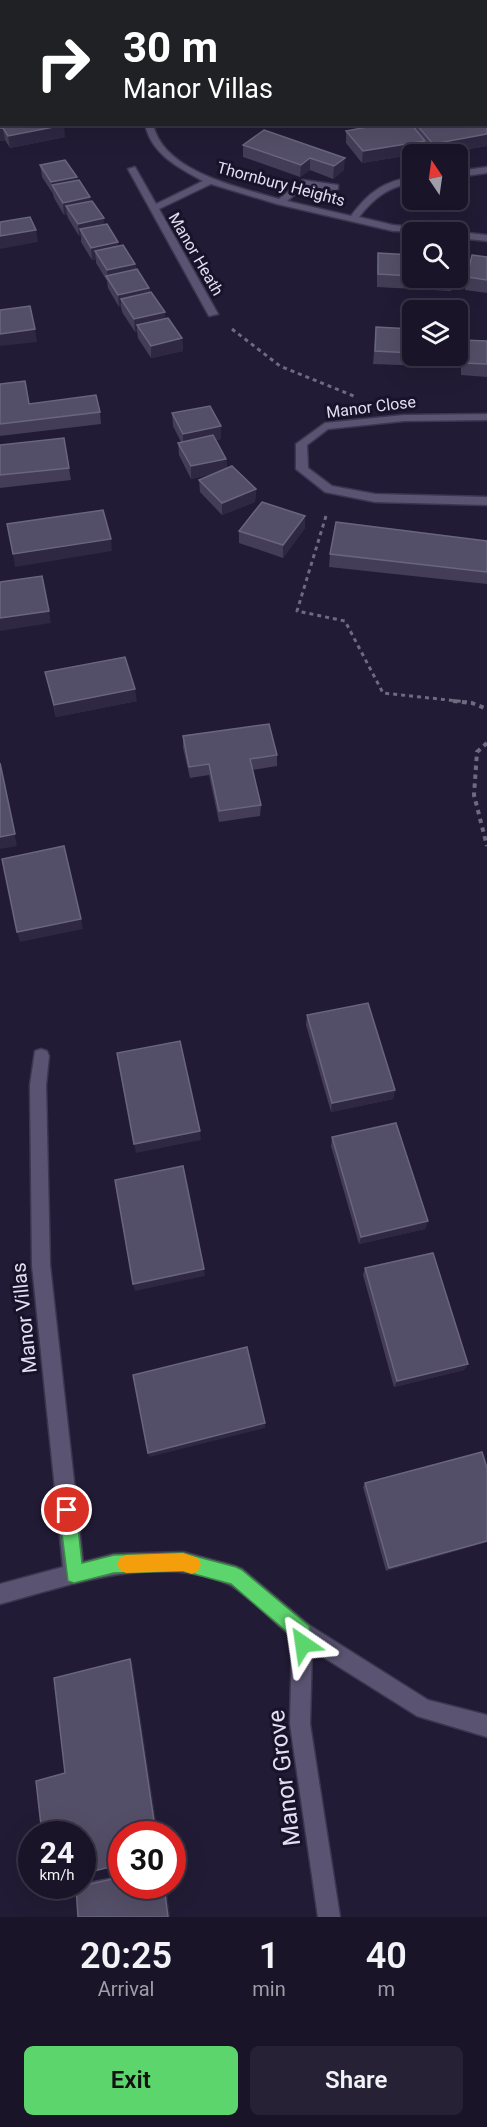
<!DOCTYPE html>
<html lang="en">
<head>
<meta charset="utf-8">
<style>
	body { margin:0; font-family:Roboto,sans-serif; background:#262134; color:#f1f3f6; height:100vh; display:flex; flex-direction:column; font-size:22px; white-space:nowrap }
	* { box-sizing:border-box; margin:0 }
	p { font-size:20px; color:#9f9ea8 }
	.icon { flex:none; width:33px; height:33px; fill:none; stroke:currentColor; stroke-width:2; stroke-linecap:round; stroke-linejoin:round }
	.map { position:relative; height:1917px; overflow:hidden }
	.side { display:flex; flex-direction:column; background:#191428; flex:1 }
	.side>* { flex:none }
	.hud { position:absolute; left:0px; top:0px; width:488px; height:126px; box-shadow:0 6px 24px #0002,0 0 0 2px #373345; background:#202124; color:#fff; overflow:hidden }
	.needle { width:39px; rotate:347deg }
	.buttons { position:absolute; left:402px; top:144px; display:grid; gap:12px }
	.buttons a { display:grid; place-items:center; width:66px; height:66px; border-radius:9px; background:#191428; box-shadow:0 6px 24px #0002,0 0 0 2px #373345; font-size:30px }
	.speed { position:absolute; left:18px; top:1821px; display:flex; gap:12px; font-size:30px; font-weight:700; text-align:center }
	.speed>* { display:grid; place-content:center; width:78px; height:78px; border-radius:50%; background:#191428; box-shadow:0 6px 24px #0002,0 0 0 2px #373345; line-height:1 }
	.speed small { font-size:15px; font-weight:400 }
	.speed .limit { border:9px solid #d22; background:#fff; color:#111 }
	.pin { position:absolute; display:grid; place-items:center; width:51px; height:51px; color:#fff; margin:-26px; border:3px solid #fff; border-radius:50%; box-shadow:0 2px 6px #0007 }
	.me { position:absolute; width:66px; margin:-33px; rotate:328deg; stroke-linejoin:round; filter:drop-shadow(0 0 4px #0008) }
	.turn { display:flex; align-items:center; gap:21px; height:126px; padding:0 24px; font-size:27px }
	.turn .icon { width:78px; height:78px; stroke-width:2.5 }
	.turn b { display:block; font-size:42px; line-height:51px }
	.eta { display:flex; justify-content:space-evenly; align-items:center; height:102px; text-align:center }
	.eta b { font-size:36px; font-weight:600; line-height:42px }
	.primary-button { display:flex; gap:12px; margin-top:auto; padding:12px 24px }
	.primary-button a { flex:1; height:69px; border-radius:9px; background:#5cd56d; color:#111; font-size:24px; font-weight:600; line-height:69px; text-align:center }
	.primary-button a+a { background:#262134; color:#f1f3f6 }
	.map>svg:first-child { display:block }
</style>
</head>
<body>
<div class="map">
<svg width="487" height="1917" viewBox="0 0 487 1917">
	<rect width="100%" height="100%" fill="#211b35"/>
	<!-- water -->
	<path fill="#001801" d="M0,0H231L2,2L0,42Z"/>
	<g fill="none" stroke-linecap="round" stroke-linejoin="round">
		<defs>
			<g id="minor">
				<path d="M145,124H153C163,172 239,187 279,199L303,180L338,185V189L335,190L305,186L287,201L351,216C368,193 384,181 412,177V183C388,187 374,198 359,217L393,225L432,229L437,232L393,231L277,204L211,184L159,209L218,314L209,316L128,169L135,167L156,204L203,181C179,168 151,154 145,124Z"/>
				<path d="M487,167V173L458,177V171Z"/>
				<path d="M457,232H458L487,235V241L458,238Z"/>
				<path d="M487,414V420L404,421L328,429L307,445L308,468L332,486L375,494L487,497V505L375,502L325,492L296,469V444L325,423L404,415Z"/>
				<path d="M41,1049L47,1051L49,1056L46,1085L50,1265L83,1562L114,1554L183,1552L235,1566L242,1569L309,1625L428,1700L487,1715V1737L417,1716L312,1650L310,1724L340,1917H318L290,1724L292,1637C277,1625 243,1590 228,1584C156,1553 71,1585 0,1604V1584L63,1567L32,1265L30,1085L35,1051Z"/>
			</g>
			<g id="major">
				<rect x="486" y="9" width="1" height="4"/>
				<rect x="0" y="85" width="2" height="4"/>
			</g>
		</defs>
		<!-- minor casing -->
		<use href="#minor" stroke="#3c364f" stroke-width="3"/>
		<!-- major casing -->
		<use href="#major" stroke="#3c364f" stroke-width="3"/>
		<!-- path-far1 -->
		<g stroke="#6f6a80" stroke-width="3" stroke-dasharray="4 4" stroke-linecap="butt">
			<path d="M232,329L280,366L356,397"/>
			<path d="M326,516L297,611L345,621L383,693L467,702"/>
		</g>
		<!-- path -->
		<g stroke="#6f6a80" stroke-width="4" stroke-dasharray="4.5 4.5" stroke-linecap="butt">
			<path d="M453,701L472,703L487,709"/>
			<path d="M487,743L477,752L474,795L487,846"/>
		</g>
		<!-- minor -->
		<use href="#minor" fill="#5a5472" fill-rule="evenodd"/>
		<!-- major -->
		<use href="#major" fill="#9487c5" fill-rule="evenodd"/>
	</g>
	<!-- wall -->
	<g fill="#433d57">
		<path d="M486,66H487V91L486,90Z"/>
		<path d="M487,112V146L440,154H430L424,147L423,153L362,163L346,143V131L415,129V124H486Z"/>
		<path d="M0,119L65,137L10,148L5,140L0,141Z"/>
		<path d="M264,130L344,170L333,179L310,170L300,177L243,157V145Z"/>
		<path d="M40,165L77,180L90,201L104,218V224L118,246L135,264L136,270L149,288L150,292L165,318L182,338L183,351L151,358L138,338L137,331L135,332L122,312L121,307H119L108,288L107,281L96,263V260H92L81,242V236H79L68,218L67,215H64L54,198L53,194L42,177Z"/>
		<path d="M378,253L412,255V278H453L451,291L377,287V266Z"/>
		<path d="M487,257V293L465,290L467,277Z"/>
		<path d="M376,327L412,329V356H451L450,367L373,364Z"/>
		<path d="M463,340L487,341V377L461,375V352Z"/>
		<path d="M0,384L29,404L100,412L101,424L0,436Z"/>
		<path d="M172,413L221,426V439L216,440L226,459L227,469L256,489L255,502L222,515L200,492L199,480L212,474L191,479L179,455L178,443L181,442L173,426Z"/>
		<path d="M64,438L71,480L0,488V445Z"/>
		<path d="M305,528L283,558L239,543V531Z"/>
		<path d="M487,541V584L329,567L330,554Z"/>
		<path d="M45,672L137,701L56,717Z"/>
		<path d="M183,736L277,755V766L252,770L261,805L260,816L219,822L209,775L190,778L183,748Z"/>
		<path d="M307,1015L395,1090L393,1099L331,1112L306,1025Z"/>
		<path d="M332,1137L428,1221L425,1229L359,1244L331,1146Z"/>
		<path d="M365,1268L468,1364L464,1370L394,1387L363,1275Z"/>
		<path d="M487,1468V1542L386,1571L363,1487L365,1483Z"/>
		<path d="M122,1875V1886H166L170,1917H78L76,1887L77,1886H82V1883Z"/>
	</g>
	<!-- shaded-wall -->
	<g fill="#2e2843">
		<path d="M64,125L65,137L10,148L8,136Z"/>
		<path d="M0,128H3L5,140L0,141Z"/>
		<path d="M487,134V146L440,154H432L433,144Z"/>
		<path d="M425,141L423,153L362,163L363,151Z"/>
		<path d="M310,158V170L300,177L301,165Z"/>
		<path d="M345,158L344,170L333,179L334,166Z"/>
		<path d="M77,177L78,189L52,185L53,194L51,182Z"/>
		<path d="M90,197L91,210L66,206L67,215H64L63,203Z"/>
		<path d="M104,218L105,231L80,229L81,236H79L78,224Z"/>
		<path d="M36,230L38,242L0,249V236Z"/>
		<path d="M118,242L119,255L95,251L96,260H92L91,248Z"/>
		<path d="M135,264L136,277H107V270Z"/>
		<path d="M149,288L150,301L121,299V307H119L118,295Z"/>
		<path d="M165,312L166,325H137V331L135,332L134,319Z"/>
		<path d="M35,329L37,342L0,346V334Z"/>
		<path d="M182,338L183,351L151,358V346Z"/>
		<path d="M221,426V439L183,447V434Z"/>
		<path d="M226,459L227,471L191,479V466Z"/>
		<path d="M256,489L255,502L222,515V503Z"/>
		<path d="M305,516V528L283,558V545Z"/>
		<path d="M111,539L112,551L15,567L13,554Z"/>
		<path d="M49,611L51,623L0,631V618Z"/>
		<path d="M135,689L137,701L56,717L54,705Z"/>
		<path d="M0,762L17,846L0,849Z"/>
		<path d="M81,919L83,929L20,942L17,932Z"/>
		<path d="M395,1090L393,1099L331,1112L332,1103Z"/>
		<path d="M200,1131L201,1140L136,1153L134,1144Z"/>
		<path d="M428,1221L425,1229L359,1244L361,1237Z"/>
		<path d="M204,1269L205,1276L135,1291L133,1284Z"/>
		<path d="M468,1364L464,1370L394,1387L397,1381Z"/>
		<path d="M265,1423V1428L149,1457L148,1453Z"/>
		<path d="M487,1541V1542L386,1571L389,1568Z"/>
		<path d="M130,1659L132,1660L156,1819L154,1821Z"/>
		<path d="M146,1821L148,1834H146L144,1824Z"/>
		<path d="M164,1886H166L170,1917H168Z"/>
	</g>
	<!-- building -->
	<g fill="#544f68" stroke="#6a657d" stroke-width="1.5">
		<path d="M486,112H487V134L433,144L416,124H486Z"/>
		<path d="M2,118V124L64,125L8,136L3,128H0V119Z"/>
		<path d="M383,124H411L425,141L363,151L346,131Z"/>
		<path d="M264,130L345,158L334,166L310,158L301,165L243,145Z"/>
		<path d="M65,160L77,177L51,182L40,165Z"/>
		<path d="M79,180L90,197L63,203L52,185Z"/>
		<path d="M92,201L104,218L78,224L66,206Z"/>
		<path d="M30,217L36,230L0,236V222Z"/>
		<path d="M107,224L118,242L91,248L80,229Z"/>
		<path d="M123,245L135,264L107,270L95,251Z"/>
		<path d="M378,253L412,255V276L378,274Z"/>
		<path d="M472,255L487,257V280L467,277Z"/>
		<path d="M137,269L149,288L118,295L106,276Z"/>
		<path d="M151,292L165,312L134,319L121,299Z"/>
		<path d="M30,306L35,329L0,334V310Z"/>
		<path d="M168,318L182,338L151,346L137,325Z"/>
		<path d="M376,327L412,329V353L375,351Z"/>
		<path d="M463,340L487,341V364L463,363Z"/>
		<path d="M25,381L29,404L96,395L100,412L0,424V384Z"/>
		<path d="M210,406L221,426L183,434L172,413Z"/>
		<path d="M213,435L226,459L191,466L178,443Z"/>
		<path d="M64,438L69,468L0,475V445Z"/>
		<path d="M232,466L256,489L222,503L199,480Z"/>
		<path d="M262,502L305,516L283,545L239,531Z"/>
		<path d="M103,510L111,539L13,554L7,524Z"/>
		<path d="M336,522L487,541V572L330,554Z"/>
		<path d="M42,576L49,611L0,618V582Z"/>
		<path d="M125,657L135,689L54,705L45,672Z"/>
		<path d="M269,724L277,755L250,759L261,805L219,811L209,764L189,767L183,736Z"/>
		<path d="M0,763L15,834L0,837Z"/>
		<path d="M64,846L81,919L17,932L2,859Z"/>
		<path d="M368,1003L395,1090L332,1103L307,1015Z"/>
		<path d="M180,1041L200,1131L134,1144L117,1053Z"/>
		<path d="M396,1123L428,1221L361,1237L332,1137Z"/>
		<path d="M183,1166L204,1269L133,1284L115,1180Z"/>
		<path d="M433,1253L468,1364L397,1381L365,1268Z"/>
		<path d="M247,1347L265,1423L148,1453L133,1375Z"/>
		<path d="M482,1452L487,1468V1541L389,1568L365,1483Z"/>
		<path d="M130,1659L154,1821L144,1824L146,1834H122V1864L82,1874V1834H42L36,1781L65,1773L54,1678Z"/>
		<path d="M122,1877V1886H164L168,1917H78L76,1887Z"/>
	</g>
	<!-- route -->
	<path fill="#5cd56d" stroke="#3c8a47" stroke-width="1.5" d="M67,1501L74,1504L76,1510L82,1563L114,1555L183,1553L236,1567L242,1570L309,1626L312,1644L309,1650L303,1653L296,1650L293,1637L231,1584L183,1571L114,1573L74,1583L68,1581L59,1510L61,1504Z"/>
	<!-- slow -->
	<path fill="#f59e0b" d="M183,1553L198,1558L201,1565L198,1571L192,1574L183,1571L126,1573L120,1570L117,1564L120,1558L126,1555Z"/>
	<g text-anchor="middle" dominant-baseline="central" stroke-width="6" stroke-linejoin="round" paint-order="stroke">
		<!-- far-street labels -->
		<g font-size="16" fill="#e2dff0" stroke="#18122a">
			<text transform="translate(281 184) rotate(15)">Thornbury Heights</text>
			<text transform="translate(196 254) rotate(60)">Manor Heath</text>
			<text transform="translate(371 407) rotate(-7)">Manor Close</text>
		</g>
		<!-- street labels -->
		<g font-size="20" fill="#e2dff0" stroke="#18122a">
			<text transform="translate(24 1318) rotate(-96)">Manor Villas</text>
		</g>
		<!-- near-street labels -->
		<g font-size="24" fill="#e2dff0" stroke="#18122a">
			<text transform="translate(284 1778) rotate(-97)">Manor Grove</text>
		</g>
	</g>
</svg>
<div class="buttons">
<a><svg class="needle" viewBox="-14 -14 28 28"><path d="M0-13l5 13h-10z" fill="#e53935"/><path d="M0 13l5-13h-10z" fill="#9f9ea8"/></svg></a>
<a><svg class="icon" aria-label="search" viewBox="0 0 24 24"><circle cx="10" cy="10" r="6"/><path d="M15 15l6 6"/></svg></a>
<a><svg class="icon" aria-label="layers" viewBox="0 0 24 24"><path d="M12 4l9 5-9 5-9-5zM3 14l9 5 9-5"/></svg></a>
</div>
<div class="speed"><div>24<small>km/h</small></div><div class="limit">30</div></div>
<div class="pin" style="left:67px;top:1510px;background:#d93025"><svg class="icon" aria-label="arrive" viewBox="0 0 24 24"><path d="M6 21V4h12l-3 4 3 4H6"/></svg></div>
<svg class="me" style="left:303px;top:1644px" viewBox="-20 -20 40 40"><path d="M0-17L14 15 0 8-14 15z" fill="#5cd56d" stroke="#fff" stroke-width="4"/></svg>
<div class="hud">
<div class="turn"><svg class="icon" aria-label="right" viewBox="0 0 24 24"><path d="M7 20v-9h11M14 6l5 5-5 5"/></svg><div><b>30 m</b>Manor Villas</div></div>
</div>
</div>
<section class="side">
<div class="eta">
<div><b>20:25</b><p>Arrival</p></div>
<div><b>1</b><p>min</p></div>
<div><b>40</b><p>m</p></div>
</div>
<div class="primary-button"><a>Exit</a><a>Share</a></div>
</section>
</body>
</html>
